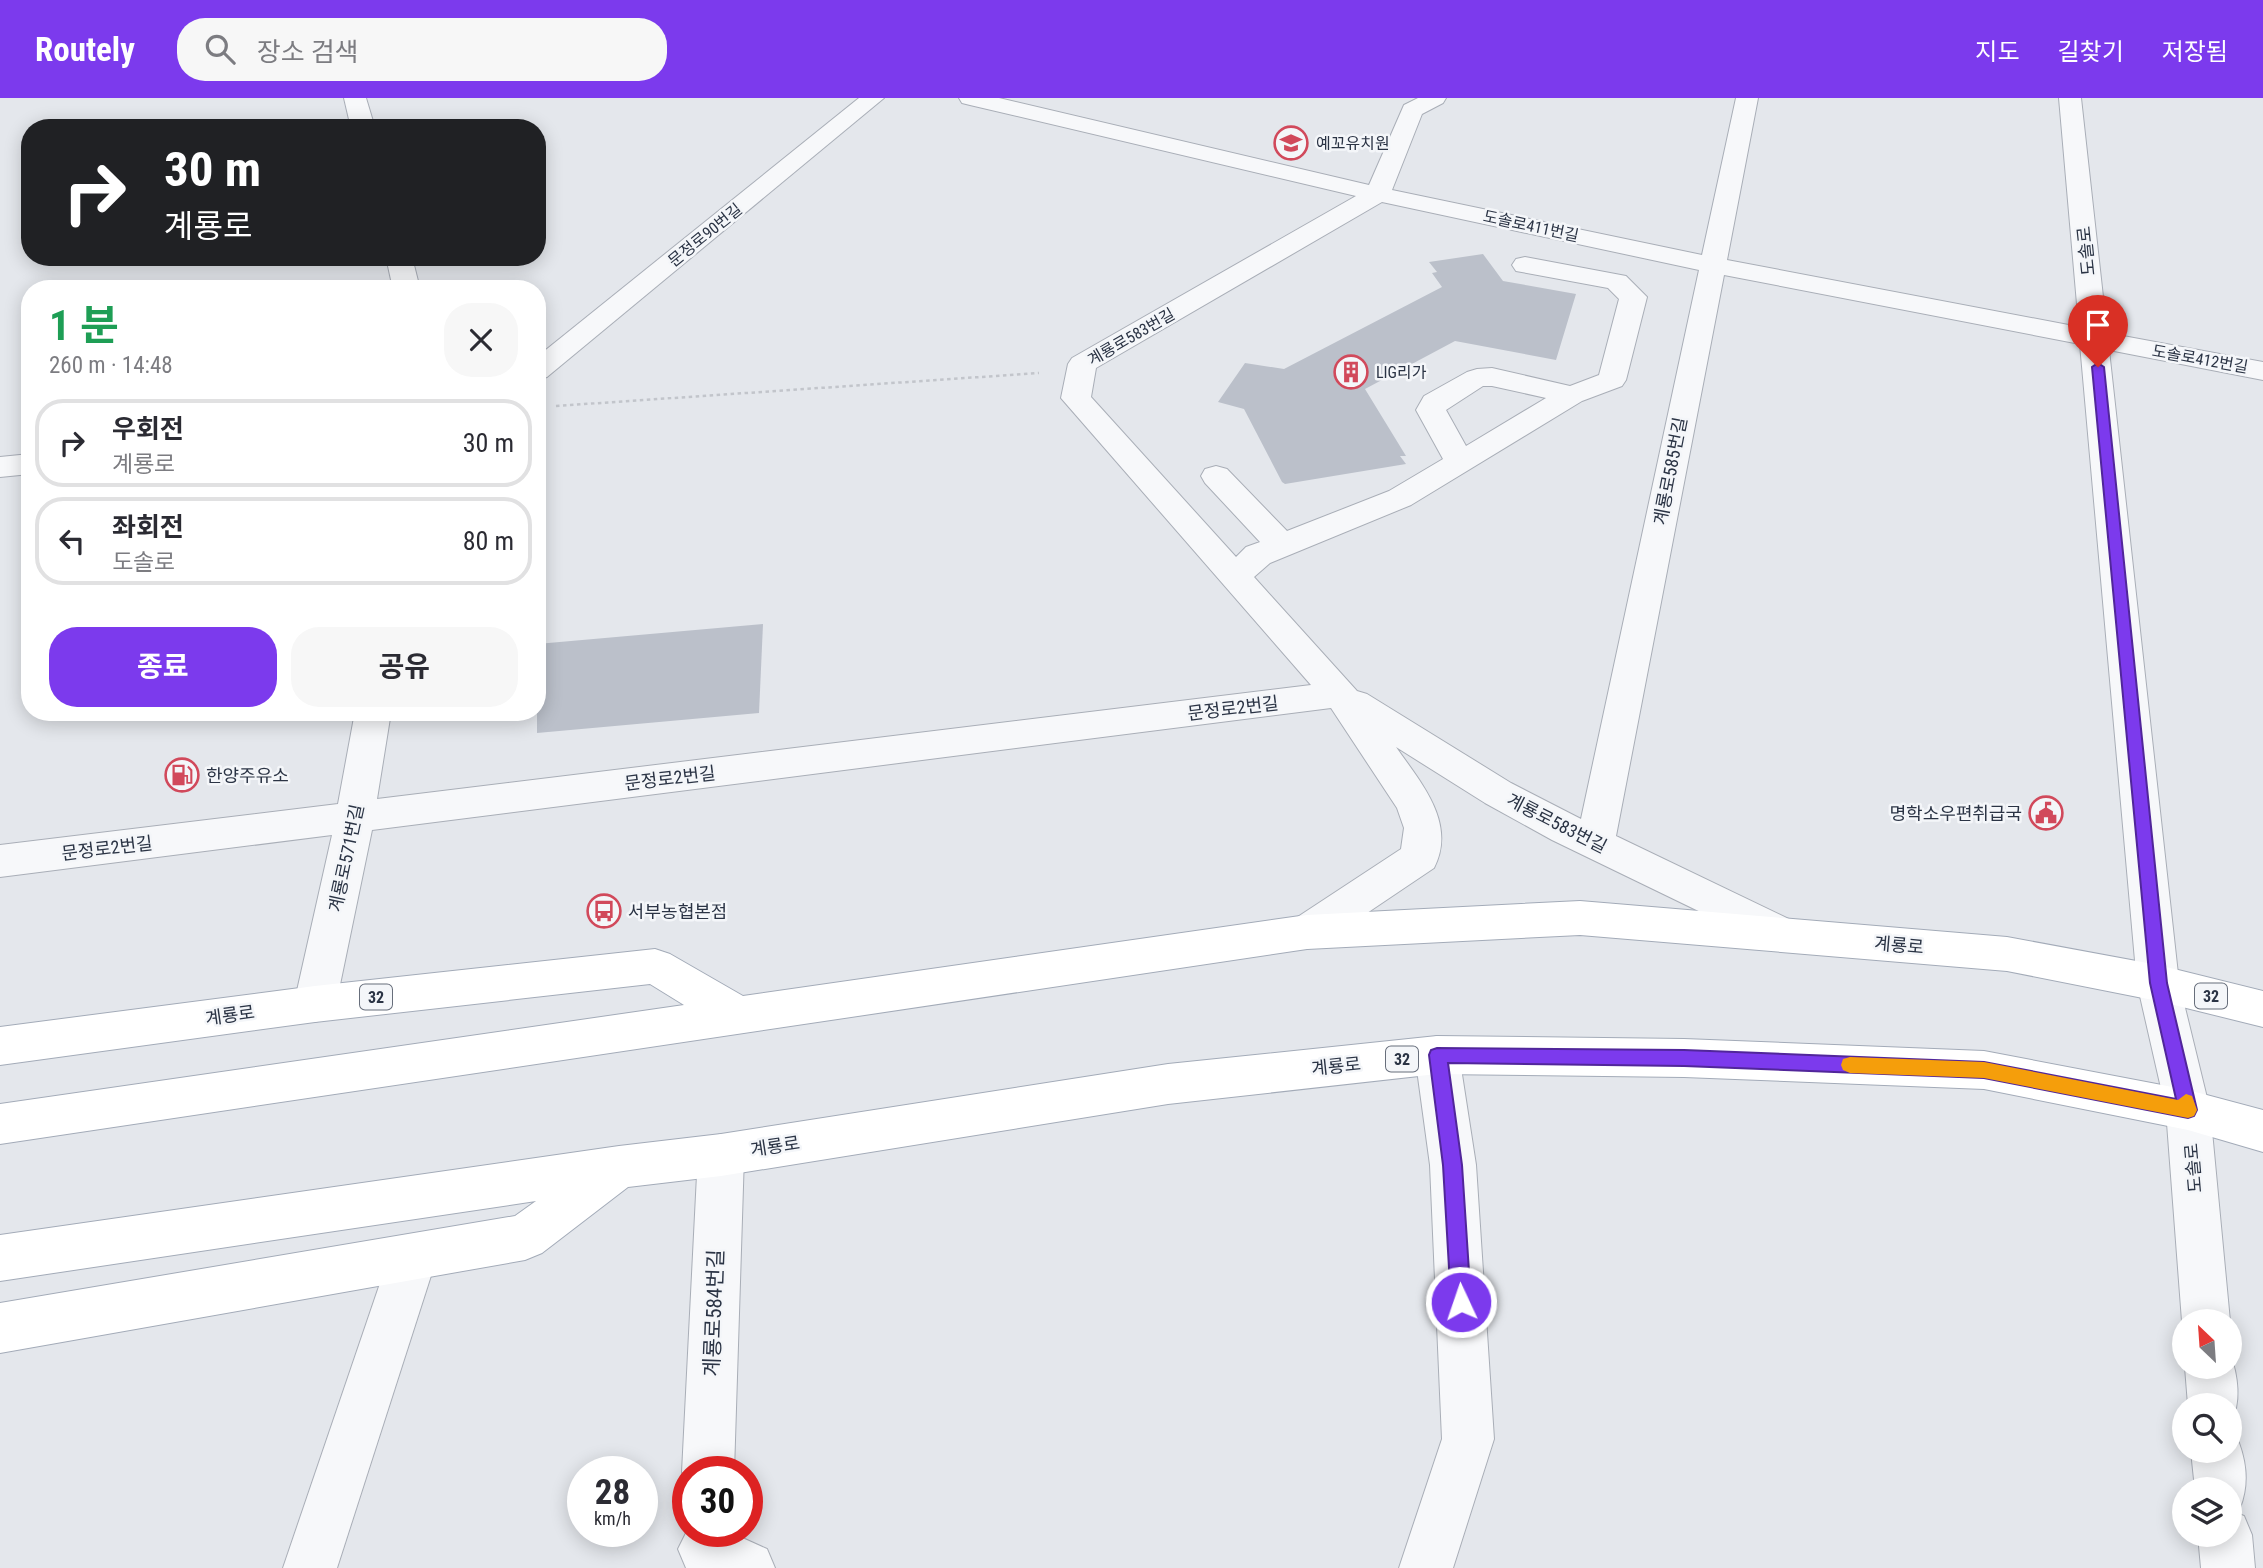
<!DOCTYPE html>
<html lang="ko">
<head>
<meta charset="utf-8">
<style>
	body { margin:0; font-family:"Roboto Condensed","Noto Sans KR",sans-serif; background:#f7f7f7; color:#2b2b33; height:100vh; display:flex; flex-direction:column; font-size:26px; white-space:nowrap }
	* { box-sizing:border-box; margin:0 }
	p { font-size:23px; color:#7c7c81 }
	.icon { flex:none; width:38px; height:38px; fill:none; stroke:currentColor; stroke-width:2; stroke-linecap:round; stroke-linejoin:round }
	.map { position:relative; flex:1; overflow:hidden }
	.sheet { position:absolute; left:21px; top:182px; width:525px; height:441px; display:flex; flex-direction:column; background:#fff; border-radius:28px; box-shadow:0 4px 18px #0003 }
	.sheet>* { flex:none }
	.top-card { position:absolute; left:21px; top:21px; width:525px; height:147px; border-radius:28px; box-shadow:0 4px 18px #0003; background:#202124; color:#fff; overflow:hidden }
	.needle { width:46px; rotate:335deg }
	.fabs { position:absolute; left:2172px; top:1211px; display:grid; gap:14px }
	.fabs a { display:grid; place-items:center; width:70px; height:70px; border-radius:50%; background:#fff; box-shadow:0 4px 18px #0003; font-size:35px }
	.speed { position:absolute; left:567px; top:1358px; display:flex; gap:14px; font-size:35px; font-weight:700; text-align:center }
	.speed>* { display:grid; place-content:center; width:91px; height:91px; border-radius:50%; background:#fff; box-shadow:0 4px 18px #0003; line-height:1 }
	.speed small { font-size:18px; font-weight:400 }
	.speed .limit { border:10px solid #d22; background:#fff; color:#111 }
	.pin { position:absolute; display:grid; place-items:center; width:60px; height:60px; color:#fff; margin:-72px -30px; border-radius:50% 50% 50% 0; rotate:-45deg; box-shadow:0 0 7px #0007 }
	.pin .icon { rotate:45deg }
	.me { position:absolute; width:77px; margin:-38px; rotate:357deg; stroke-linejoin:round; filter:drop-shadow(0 0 5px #0008) }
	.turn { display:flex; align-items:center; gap:24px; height:147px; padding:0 28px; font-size:32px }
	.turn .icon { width:91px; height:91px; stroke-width:2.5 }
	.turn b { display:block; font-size:49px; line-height:60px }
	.round { display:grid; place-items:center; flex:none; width:74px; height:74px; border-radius:28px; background:#f7f7f7 }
	.overview { display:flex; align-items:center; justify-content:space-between; height:119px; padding:0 28px }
	h1 { font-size:42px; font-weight:700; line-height:52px; color:#1e9e55 }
	.action { display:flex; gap:14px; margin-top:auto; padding:14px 28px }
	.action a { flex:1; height:80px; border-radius:28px; background:#7c3aed; color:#fff; font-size:28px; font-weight:700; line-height:80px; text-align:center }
	.action a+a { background:#f7f7f7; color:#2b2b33 }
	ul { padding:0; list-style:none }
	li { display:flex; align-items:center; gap:21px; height:88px; margin:0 14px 10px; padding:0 14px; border:4px solid #e1e1e2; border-radius:28px }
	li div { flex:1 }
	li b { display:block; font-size:26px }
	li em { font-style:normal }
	header { display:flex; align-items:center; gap:42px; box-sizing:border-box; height:98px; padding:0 35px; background:#7c3aed; color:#fff }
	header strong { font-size:33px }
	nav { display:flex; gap:38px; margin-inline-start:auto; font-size:24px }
	.search { width:490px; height:63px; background:#f7f7f7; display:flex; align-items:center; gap:18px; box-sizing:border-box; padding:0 24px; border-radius:28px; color:#7c7c81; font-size:26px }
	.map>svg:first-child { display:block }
</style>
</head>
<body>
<header>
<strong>Routely</strong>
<div class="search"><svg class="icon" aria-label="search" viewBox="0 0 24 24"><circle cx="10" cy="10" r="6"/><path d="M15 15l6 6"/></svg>장소 검색</div>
<nav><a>지도</a><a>길찾기</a><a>저장됨</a></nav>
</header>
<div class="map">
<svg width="2263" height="1470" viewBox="0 0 2263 1470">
	<rect width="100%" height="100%" fill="#e4e7ec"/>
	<!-- building -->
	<g fill="#bbc0ca">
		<path d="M1483,156L1503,183L1576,196L1556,262L1455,243L1365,291L1406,358H1400L1406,366L1285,386L1282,384L1244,311L1218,304L1245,265L1284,271L1442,189L1432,175L1437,174L1429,164Z"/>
		<path d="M763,526L759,615L537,635V546Z"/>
	</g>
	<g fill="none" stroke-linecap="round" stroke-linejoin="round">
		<defs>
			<g id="minor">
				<path d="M344,0H366L375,30H351Z"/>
				<path d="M859,0H884L547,279L537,282V259Z"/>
				<path d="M959,0H999L1369,87L1404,7L1418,0H1446L1443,5L1422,16L1392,92L1702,157L1736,0H1758L1727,162L2079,229L2059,0H2081L2107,235L2263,264V282L2109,252L2179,885L2210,1012L2230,1223V1225L2184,1223V1229L2182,1223L2166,1012L2137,885L2080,246L1724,177L1616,738L1797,825L1803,837L1797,849L1783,854L1552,742L1485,705L1396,649C1421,685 1457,725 1434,770L1321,846L1307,851L1293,846L1287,834L1293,822L1401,751L1404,730L1397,710L1331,610L372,732L336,906L330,919L315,924L300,919L294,906L332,737L0,779V747L338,706L355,614H391L377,701L1311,587L1061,300L1068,266L1072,260L1356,98L970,7L962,5ZM1382,104L1699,172L1581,721L1511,685L1367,596L1357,593L1254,479L1270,465L1411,407L1582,303L1622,288L1626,282L1647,199L1626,178L1525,159L1516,161L1512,167L1516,173L1608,190L1619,201L1599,277L1570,288L1492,270L1477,271L1467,274L1424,298L1416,312L1443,361L1389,393L1287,433L1227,371L1216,368L1205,371L1201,378L1205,385L1260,444L1246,449L1236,459L1091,299L1096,270ZM1483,288H1492L1546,300L1466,348L1446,312Z"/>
				<path d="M386,159H412L420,191H393Z"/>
				<path d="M30,356V376L0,379V359Z"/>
				<path d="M1437,938L1452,943L1459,957L1476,1067L1494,1341L1453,1470H1399L1442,1341L1430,1067L1415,957L1422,943Z"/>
				<path d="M721,1036L737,1042L744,1057L734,1374H688V1388L682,1374L698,1057L705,1042Z"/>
				<path d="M413,1136L430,1143L437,1159L337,1470H283L389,1159L396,1143Z"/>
				<path d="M2230,1256C2238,1277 2242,1306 2230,1325V1307H2188L2185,1269H2230Z"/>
				<path d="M2230,1332L2235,1335C2246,1360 2250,1384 2240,1410L2231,1413L2244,1418L2252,1437L2255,1470H2201L2198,1437H2230V1391H2195L2191,1353H2230Z"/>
				<path d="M688,1431L727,1433L767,1451L775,1470H686L678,1451Z"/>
			</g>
			<g id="major">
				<path d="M1580,803L2007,839L2158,867L2263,893V929L2158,903L2007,873L1580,837L1307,851L0,1046V1006L684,907L650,886L315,924L0,967V929L315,888L655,851L670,856L743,898L1307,817Z"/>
				<path d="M1437,938L1684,941L1984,953L2188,992L2263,1012V1054L2188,1032L1984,991L1684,979L1437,976L1168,1006L721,1078L628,1089L542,1155L525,1162L0,1255V1205L515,1118L536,1103L0,1183V1137L619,1048L721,1036L1168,966Z"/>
			</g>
		</defs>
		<!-- minor casing -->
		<use href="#minor" stroke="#a9aeb7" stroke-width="2"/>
		<!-- major casing -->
		<use href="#major" stroke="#a3abb8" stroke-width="2"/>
		<!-- path -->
		<path stroke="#c2c5cb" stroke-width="2.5" stroke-dasharray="3.5 3.5" stroke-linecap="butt" d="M556,308L1039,275"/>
		<!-- minor -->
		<use href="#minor" fill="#f7f8fa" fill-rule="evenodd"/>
		<!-- major -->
		<use href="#major" fill="#fff" fill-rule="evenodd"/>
	</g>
	<!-- route -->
	<path fill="#7c3aed" stroke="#51269a" stroke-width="2" d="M2098,265L2104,269L2167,885L2197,1012L2194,1018L2188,1020L1984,980L1684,968L1448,965L1462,1067L1471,1204L1468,1211L1461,1214L1454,1211L1451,1204L1443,1067L1429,957L1431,952L1437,950L1684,952L1984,964L2176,1001L2150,885L2092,269Z"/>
	<!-- slow -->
	<path fill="#f59e0b" d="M1850,959L1984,964L2178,1002L2186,996L2192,998L2197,1012L2194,1018L2188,1020L1984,980L1850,975L1843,972L1841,967L1843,961Z"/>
	<!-- icons -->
	<defs>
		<symbol id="school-ring" viewBox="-11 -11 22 22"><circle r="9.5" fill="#f4f6f9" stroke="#d1495b" stroke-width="1.5"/><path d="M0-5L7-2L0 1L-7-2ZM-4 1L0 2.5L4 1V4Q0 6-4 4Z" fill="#d1495b"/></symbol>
		<symbol id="building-ring" viewBox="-11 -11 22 22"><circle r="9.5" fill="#f4f6f9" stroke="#d1495b" stroke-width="1.5"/><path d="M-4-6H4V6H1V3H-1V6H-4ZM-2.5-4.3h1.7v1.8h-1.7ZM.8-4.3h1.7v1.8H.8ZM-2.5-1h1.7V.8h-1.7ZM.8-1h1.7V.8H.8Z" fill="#d1495b"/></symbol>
		<symbol id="fuel-ring" viewBox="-11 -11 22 22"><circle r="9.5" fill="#f4f6f9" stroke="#d1495b" stroke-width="1.5"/><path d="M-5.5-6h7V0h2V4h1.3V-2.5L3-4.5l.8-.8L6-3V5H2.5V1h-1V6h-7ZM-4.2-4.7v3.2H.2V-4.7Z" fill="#d1495b"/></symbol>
		<symbol id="civic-ring" viewBox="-11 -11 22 22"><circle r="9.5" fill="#f4f6f9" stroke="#d1495b" stroke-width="1.5"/><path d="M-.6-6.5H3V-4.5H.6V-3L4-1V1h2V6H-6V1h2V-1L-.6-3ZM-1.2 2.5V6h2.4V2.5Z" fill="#d1495b"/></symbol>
		<symbol id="bus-ring" viewBox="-11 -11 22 22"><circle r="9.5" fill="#f4f6f9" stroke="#d1495b" stroke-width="1.5"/><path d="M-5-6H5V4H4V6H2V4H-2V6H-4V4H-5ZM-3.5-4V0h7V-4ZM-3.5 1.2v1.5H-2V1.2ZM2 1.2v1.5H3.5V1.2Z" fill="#d1495b"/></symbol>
	</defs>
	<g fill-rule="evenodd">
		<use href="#school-ring" x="1272" y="26" width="38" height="38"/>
		<use href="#building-ring" x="1332" y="255" width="38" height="38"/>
		<use href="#fuel-ring" x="163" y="658" width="38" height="38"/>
		<use href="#civic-ring" x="2027" y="696" width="38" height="38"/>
		<use href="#bus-ring" x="585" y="794" width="38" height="38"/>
	</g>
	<g text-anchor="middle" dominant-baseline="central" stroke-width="5" stroke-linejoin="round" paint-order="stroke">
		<!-- far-poi labels -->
		<g font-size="16" fill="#2b3445" stroke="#f4f6f9" text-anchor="start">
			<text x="1316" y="45">예꼬유치원</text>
			<text x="1376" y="274">LIG리가</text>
		</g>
		<!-- far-street labels -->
		<g font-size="16" fill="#2b3445" stroke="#f4f6f9">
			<text transform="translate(1531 128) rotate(12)">도솔로411번길</text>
			<text transform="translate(705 137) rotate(-39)">문정로90번길</text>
			<text transform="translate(1131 239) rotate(-30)">계룡로583번길</text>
			<text transform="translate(2200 261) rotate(10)">도솔로412번길</text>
		</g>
		<!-- shield labels -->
		<g fill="#f4f6f9" stroke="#676e7b" stroke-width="2">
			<rect x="2195" y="885.5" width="32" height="25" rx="5"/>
			<rect x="360" y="886.5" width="32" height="25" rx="5"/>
			<rect x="1386" y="948.5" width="32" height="25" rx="5"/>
		</g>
		<g font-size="16" font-weight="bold" fill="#2b3445">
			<text x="2211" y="898">32</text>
			<text x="376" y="899">32</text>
			<text x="1402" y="961">32</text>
		</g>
		<!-- street labels -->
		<g font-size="18" fill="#2b3445" stroke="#f4f6f9">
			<text transform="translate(2086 153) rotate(-96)">도솔로</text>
			<text transform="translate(1670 373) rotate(-79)">계룡로585번길</text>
			<text transform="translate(1233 610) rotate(-7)">문정로2번길</text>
			<text transform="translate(670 680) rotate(-7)">문정로2번길</text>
			<text transform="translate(1557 725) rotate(27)">계룡로583번길</text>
			<text transform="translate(107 750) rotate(-7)">문정로2번길</text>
			<text transform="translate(346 760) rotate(-78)">계룡로571번길</text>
			<text transform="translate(1899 847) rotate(5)">계룡로</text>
			<text transform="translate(230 917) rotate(-8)">계룡로</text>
			<text transform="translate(1336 968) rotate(-6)">계룡로</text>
			<text transform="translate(775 1048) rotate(-9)">계룡로</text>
			<text transform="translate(2193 1070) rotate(-95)">도솔로</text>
		</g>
		<!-- poi labels -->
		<g font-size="18" fill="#2b3445" stroke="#f4f6f9" text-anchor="start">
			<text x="206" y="677">한양주유소</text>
			<text x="2022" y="715" text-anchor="end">명학소우편취급국</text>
			<text x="628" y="813">서부농협본점</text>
		</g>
		<!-- near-street labels -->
		<g font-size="21" fill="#2b3445" stroke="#f4f6f9">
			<text transform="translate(714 1215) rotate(-88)">계룡로584번길</text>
		</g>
	</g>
</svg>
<div class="fabs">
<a><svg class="needle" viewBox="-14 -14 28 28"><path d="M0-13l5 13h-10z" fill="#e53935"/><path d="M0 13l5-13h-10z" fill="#7c7c81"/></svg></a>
<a><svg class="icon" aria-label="search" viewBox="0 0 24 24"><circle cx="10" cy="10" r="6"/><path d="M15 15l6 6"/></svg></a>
<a><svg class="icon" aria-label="layers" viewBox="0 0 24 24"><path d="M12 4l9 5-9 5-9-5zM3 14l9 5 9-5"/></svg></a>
</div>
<div class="speed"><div>28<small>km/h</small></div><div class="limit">30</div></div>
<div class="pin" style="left:2098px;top:269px;background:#d93025"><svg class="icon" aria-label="arrive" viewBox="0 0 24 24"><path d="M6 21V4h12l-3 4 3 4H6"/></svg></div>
<svg class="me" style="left:1461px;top:1204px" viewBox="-20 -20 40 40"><circle r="17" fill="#7c3aed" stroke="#fff" stroke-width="3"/><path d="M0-11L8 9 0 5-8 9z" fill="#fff"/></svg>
<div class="top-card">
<div class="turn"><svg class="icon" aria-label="right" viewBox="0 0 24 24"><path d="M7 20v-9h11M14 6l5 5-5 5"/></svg><div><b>30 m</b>계룡로</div></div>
</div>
<section class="sheet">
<div class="overview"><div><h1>1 분</h1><p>260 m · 14:48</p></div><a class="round"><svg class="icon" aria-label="close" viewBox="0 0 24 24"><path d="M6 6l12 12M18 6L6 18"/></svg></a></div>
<ul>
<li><svg class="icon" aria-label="right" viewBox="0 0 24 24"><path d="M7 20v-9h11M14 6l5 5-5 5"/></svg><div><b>우회전</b><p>계룡로</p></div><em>30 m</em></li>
<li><svg class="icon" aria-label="left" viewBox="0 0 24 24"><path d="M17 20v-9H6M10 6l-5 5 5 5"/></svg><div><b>좌회전</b><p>도솔로</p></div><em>80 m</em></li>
</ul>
<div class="action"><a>종료</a><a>공유</a></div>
</section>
</div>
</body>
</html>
